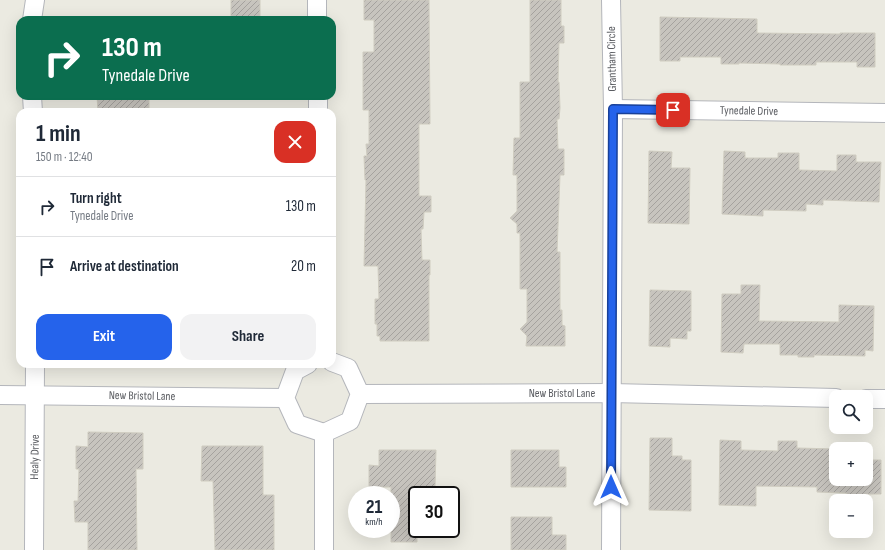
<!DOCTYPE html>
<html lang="en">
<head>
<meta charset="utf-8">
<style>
	body { margin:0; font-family:"Sofia Sans Condensed",sans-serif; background:#f2f2f3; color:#1f2937; height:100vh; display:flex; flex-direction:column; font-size:15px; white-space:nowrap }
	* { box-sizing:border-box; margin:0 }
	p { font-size:13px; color:#747a83 }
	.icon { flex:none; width:22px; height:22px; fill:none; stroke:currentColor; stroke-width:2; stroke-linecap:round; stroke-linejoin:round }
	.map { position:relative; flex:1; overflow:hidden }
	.panel { position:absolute; left:16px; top:108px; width:320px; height:260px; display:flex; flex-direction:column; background:#fff; border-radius:12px; box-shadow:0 4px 16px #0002 }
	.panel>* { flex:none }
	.top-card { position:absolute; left:16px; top:16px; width:320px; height:84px; border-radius:12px; box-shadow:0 4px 16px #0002; background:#0b6e4f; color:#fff; overflow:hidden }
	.buttons { position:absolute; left:829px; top:390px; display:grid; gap:8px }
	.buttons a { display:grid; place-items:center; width:44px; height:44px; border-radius:8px; background:#fff; box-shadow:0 4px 16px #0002; font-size:20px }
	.speed { position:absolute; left:348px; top:486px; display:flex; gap:8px; font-size:20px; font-weight:700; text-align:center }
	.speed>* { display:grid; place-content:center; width:52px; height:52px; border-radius:50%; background:#fff; box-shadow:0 4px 16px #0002; line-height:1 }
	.speed small { font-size:10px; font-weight:400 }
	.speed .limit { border:2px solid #111; border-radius:6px; background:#fff; color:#111 }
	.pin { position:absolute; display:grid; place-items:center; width:34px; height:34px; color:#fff; margin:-17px; border-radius:8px; box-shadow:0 2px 6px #0006 }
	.me { position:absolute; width:44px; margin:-22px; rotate:0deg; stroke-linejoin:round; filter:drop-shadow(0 0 3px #0008) }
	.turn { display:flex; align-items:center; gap:14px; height:84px; padding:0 20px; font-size:18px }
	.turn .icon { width:52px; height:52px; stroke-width:2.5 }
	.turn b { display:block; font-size:28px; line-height:34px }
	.round { display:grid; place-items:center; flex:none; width:42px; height:42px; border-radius:12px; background:#f2f2f3 }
	.headline { display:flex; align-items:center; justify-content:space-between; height:68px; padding:0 20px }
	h1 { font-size:24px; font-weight:700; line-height:30px }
	.primary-button { display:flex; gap:8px; margin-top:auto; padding:8px 20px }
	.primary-button a { flex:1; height:46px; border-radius:12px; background:#2563eb; color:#fff; font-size:16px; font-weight:700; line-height:46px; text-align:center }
	.primary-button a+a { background:#f2f2f3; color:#1f2937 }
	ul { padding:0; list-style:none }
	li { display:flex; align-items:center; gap:12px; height:60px; padding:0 20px; border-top:1px solid #e0e1e3 }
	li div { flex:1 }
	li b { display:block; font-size:15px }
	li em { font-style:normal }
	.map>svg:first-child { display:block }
</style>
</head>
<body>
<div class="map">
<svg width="885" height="550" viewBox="0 0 885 550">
	<defs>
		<pattern id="building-hatch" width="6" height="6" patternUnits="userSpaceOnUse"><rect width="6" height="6" fill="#c7c4be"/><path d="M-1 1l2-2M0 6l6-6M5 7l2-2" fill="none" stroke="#a5a29e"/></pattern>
	</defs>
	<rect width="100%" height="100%" fill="#ebeae1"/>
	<!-- building -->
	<g fill="url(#building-hatch)" stroke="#cfccc0">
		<rect x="231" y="0" width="29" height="20"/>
		<path d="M364,0H429L430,124H419V196H431V212H424L423,229H421L422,260H430V275H429V341H380V336H377V324H375V299H379L378,266H364L366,180H365L364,156H367L366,144H369V110H363V52H374V20H364Z"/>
		<path d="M530,0H561V26H564V43H559L558,82H559L560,108L559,119H557L558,149H564V175H560L557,252H560V310H562V325L565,326V346H526L527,336L520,329L527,322V289H520V233H517V224L510,218L517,211V175H513L514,138H520V82H530Z"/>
		<path d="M660,17L757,19V33L840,34V33H875V67H857V62H816V65H780V64L739,63V64H721V57H680V61H660Z"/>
		<path d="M97,96H149V112H98Z"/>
		<path d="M649,151L672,152L671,168H690L689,224L648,223Z"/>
		<path d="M724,151L745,152V158H778V153H799V170L837,171V155H856V162H881L879,202L823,200V205L806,204V211L763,210V216L722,214Z"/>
		<path d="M741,285H760L759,321L839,322V305L874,306L873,351L865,350V356L814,355V357H798V355H780V344H744L743,353L721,352L722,294H741Z"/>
		<path d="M650,290L691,291V331H687V339L670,338V347L649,346Z"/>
		<path d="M88,432L143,433V469H136L137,550H88V522H75L74,501H78L79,469H76V446L88,447Z"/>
		<path d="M650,438H672V456H682V460H691V511L649,510Z"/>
		<path d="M720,440L741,441V450L778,451V441H797V448L836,449V479H866V460H881V494H863V500H847V493L817,492V487L756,486V506L719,505Z"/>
		<path d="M202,446H263V495H274V550H215L213,481H201Z"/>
		<path d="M379,450H436L435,487H417V542H391V487H369V465L379,466Z"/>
		<path d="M511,450H559V467H566V487H511Z"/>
		<path d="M511,517H552V535H566V550H511Z"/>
	</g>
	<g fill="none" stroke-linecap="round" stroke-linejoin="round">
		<defs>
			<g id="street">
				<path d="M317,0V20"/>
				<path d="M611,0L613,109L611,550"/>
				<path d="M32,20L35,0"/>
				<path d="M32,96L33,112"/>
				<path d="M318,96V112"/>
				<path d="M613,109L885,113"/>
				<path d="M308,364L295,371L285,398L297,424L324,433L350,421L360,394L348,368L332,362"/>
				<path d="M360,394L611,393L836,398"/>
				<path d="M0,395L285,398"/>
				<path d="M866,399H885"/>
				<path d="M34,550L35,364"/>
				<path d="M324,550V433"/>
			</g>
		</defs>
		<!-- street casing -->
		<use href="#street" stroke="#b4b6bb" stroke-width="20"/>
		<!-- street -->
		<use href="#street" stroke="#fff" stroke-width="18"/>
	</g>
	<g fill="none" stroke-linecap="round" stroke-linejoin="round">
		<defs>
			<path id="route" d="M611,487L613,109L673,110"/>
		</defs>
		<!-- route casing -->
		<use href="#route" stroke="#184099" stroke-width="10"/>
		<!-- route -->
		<use href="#route" stroke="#2563eb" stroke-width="7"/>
	</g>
	<g text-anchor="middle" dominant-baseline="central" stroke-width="4" stroke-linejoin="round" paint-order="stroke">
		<!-- street labels -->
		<g font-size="12" fill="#5a5c61" stroke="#fff">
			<text transform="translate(612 59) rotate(-91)">Grantham Circle</text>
			<text transform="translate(749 111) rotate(1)">Tynedale Drive</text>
			<text x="562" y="393">New Bristol Lane</text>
			<text transform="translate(142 396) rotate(1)">New Bristol Lane</text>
			<text transform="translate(35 457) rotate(-89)">Healy Drive</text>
		</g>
	</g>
</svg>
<div class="buttons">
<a><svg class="icon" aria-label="search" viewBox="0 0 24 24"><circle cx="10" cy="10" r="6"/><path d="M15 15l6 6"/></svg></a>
<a>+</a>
<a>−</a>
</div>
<div class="speed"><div>21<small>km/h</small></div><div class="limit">30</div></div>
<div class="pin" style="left:673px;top:110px;background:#d93025"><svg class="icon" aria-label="arrive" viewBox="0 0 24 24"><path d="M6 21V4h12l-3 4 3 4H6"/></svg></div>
<svg class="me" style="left:611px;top:487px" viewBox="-20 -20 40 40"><path d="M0-17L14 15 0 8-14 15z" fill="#2563eb" stroke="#fff" stroke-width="4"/></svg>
<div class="top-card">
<div class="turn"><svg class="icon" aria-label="right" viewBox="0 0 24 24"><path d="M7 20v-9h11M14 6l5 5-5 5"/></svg><div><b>130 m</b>Tynedale Drive</div></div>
</div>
<section class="panel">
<div class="headline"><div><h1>1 min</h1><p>150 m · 12:40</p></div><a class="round" style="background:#d93025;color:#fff"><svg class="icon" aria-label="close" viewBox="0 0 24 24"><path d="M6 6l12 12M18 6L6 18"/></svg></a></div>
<ul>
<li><svg class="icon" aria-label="right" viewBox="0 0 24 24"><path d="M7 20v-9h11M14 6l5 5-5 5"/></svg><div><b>Turn right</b><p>Tynedale Drive</p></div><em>130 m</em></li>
<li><svg class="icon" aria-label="arrive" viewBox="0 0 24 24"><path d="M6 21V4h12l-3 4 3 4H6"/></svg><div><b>Arrive at destination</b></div><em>20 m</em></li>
</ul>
<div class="primary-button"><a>Exit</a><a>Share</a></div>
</section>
</div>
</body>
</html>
